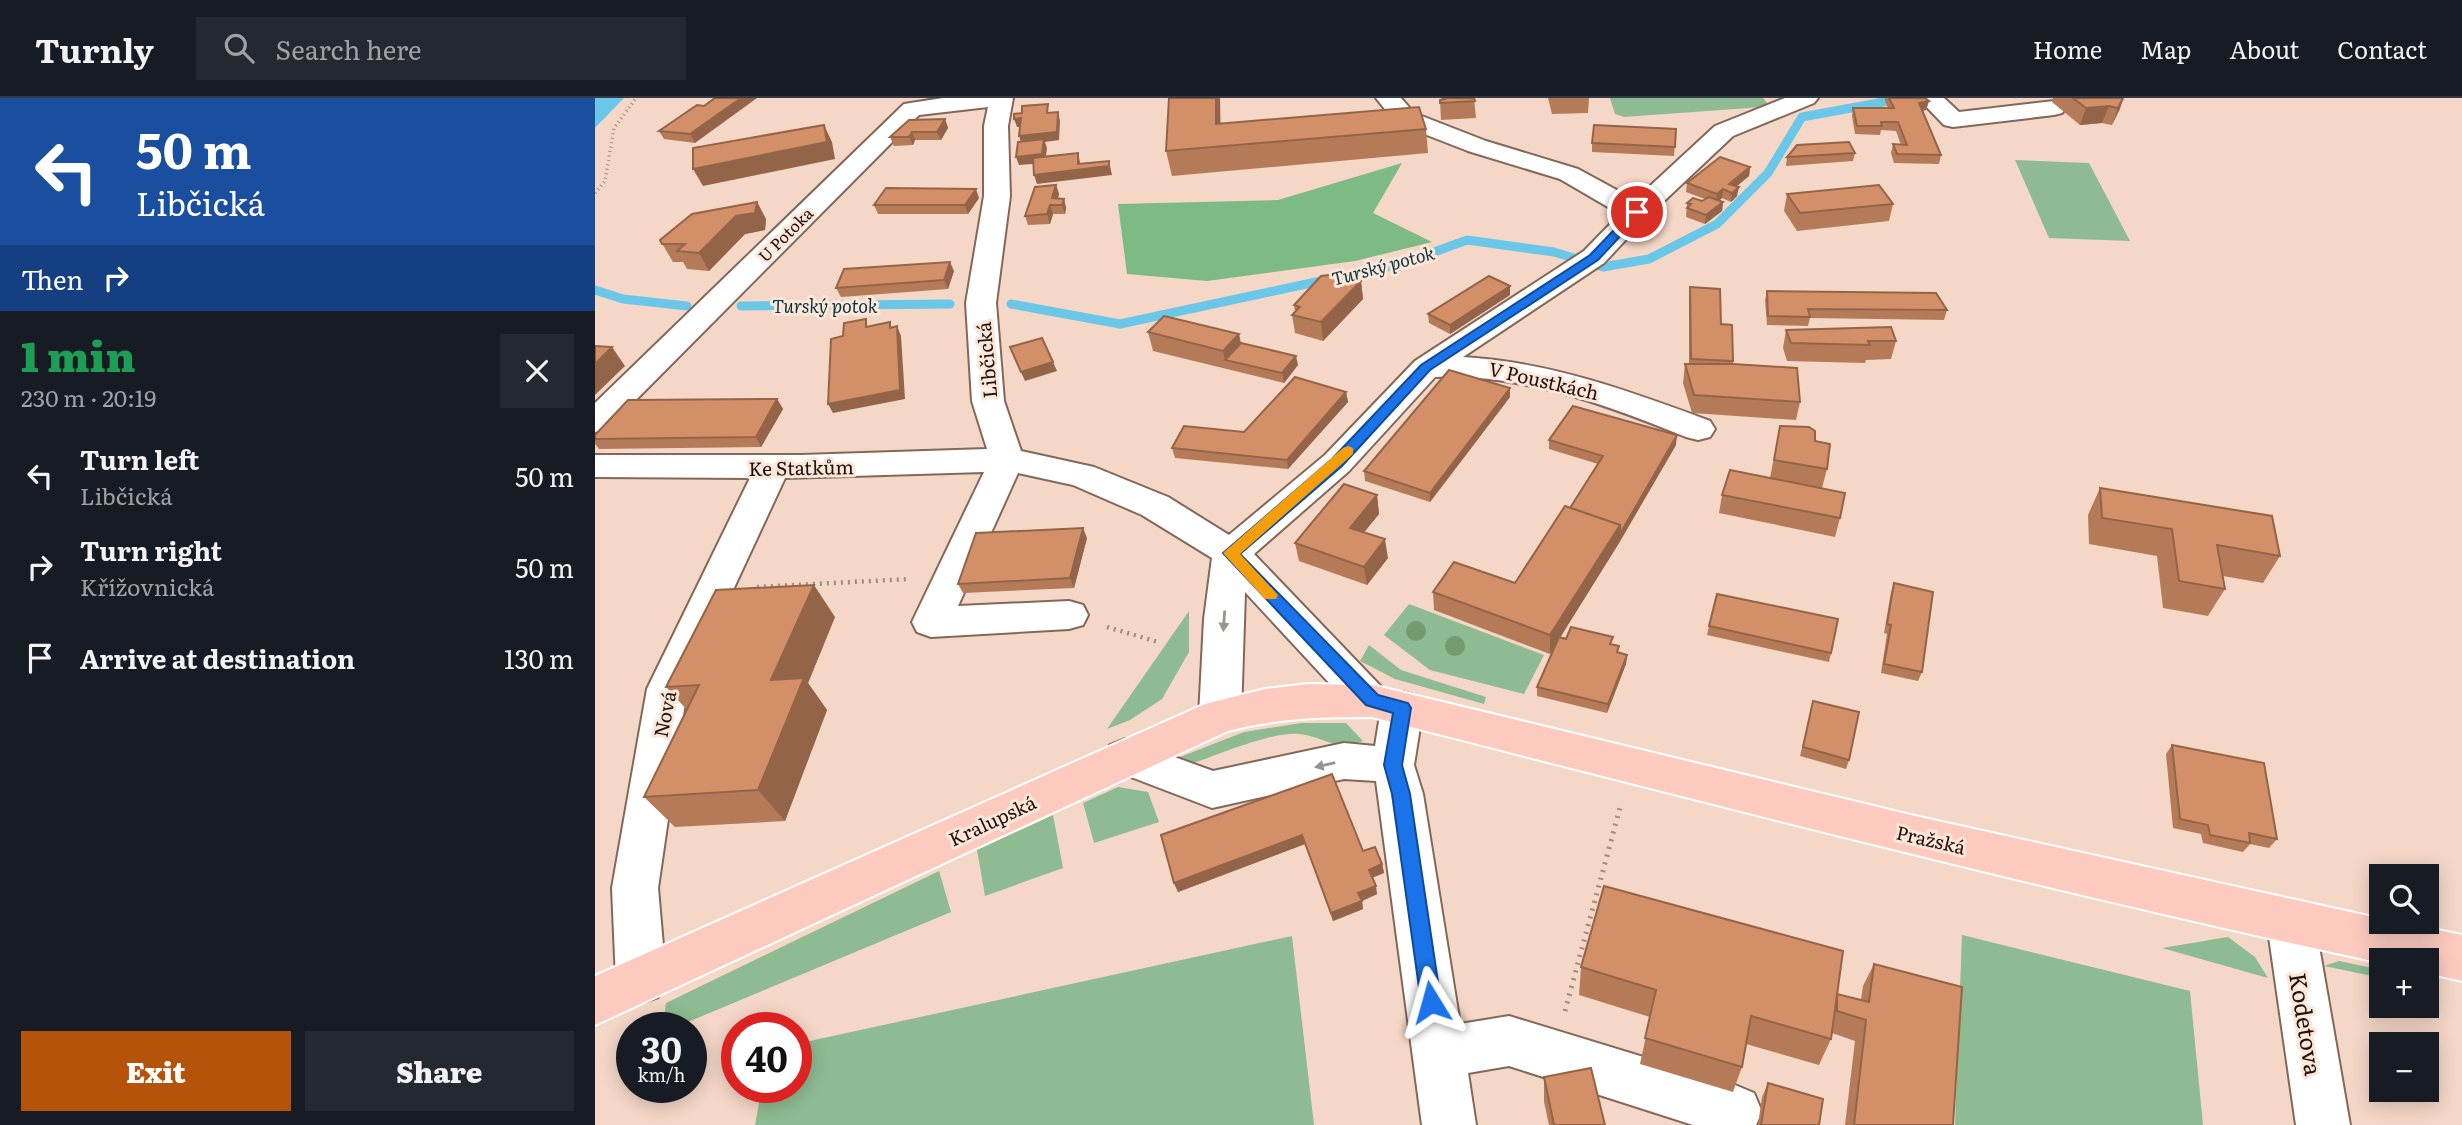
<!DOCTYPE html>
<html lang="en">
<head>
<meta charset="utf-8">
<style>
	body { margin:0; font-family:Literata,serif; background:#242831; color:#f1f3f6; height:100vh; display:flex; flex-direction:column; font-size:26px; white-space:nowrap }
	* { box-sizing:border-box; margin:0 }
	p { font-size:23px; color:#9ea1a6 }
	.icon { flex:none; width:38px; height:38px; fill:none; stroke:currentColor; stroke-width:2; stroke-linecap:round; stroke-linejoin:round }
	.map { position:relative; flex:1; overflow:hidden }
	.side { display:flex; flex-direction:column; background:#171b24; width:595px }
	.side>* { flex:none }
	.banner { background:#1a4fa0; color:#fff; overflow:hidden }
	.controls { position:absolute; left:1774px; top:766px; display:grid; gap:14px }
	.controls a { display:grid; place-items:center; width:70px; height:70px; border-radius:0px; background:#171b24; box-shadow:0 4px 18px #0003; font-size:35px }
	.speed { position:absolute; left:21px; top:914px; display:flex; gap:14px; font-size:35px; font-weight:700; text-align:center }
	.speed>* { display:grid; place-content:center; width:91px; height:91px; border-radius:50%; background:#171b24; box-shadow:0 4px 18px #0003; line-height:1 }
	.speed small { font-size:18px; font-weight:400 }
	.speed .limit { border:10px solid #d22; background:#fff; color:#111 }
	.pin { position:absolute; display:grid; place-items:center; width:60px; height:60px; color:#fff; margin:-30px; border:4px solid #fff; border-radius:50%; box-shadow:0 2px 7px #0007 }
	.me { position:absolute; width:77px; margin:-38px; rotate:352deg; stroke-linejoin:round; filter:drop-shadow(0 0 5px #0008) }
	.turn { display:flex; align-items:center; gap:24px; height:147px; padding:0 21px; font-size:32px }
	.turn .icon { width:91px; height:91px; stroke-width:2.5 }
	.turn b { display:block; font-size:49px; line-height:60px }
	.then { display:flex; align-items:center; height:66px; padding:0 21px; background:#0003; gap:14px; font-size:26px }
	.round { display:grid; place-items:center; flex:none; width:74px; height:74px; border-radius:0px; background:#242831 }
	.summary { display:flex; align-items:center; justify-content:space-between; height:119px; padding:0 21px }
	h1 { font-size:42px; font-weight:800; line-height:52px; color:#1e9e55 }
	.button { display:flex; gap:14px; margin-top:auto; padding:14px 21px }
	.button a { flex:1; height:80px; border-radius:0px; background:#b45309; color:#fff; font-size:28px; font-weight:800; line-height:80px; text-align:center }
	.button a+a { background:#242831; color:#f1f3f6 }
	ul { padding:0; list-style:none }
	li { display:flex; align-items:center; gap:21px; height:91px; padding:0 21px }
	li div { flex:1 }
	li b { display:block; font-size:26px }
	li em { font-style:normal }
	header { display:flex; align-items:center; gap:42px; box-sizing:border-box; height:98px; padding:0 35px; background:#171b24; border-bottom:2px solid #363941 }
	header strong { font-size:33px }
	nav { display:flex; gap:38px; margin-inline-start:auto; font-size:24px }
	.search { width:490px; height:63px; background:#242831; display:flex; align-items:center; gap:18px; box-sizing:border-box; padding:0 24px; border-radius:0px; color:#9ea1a6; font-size:26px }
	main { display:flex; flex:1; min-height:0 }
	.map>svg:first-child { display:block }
</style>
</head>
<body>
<header>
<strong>Turnly</strong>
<div class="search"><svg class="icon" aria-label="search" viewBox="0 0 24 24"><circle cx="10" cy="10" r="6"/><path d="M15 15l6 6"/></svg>Search here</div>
<nav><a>Home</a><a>Map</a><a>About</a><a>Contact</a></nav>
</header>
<main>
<section class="side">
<div class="banner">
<div class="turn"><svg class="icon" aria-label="left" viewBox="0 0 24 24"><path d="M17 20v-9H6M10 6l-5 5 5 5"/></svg><div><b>50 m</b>Libčická</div></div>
<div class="then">Then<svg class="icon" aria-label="right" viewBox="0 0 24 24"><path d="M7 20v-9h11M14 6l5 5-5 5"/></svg></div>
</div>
<div class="summary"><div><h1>1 min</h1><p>230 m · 20:19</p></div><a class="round"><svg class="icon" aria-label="close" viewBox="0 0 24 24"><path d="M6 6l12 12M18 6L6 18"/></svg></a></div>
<ul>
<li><svg class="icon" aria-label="left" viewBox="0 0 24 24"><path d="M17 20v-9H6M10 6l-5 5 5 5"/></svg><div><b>Turn left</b><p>Libčická</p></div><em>50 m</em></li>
<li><svg class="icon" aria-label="right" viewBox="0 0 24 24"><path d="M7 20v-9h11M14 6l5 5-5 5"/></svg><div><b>Turn right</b><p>Křížovnická</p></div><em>50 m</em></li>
<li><svg class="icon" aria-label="arrive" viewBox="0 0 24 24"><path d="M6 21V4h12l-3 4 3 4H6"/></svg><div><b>Arrive at destination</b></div><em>130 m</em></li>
</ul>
<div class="button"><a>Exit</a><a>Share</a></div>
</section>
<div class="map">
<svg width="1867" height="1027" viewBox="0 0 1867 1027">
	<rect width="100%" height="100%" fill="#f5d7c7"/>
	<!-- green -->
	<g fill="#8ebb92">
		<path d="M1015,0H1168L1172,5L1168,9L1029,19L1020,16Z"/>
		<path d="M1420,62L1494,65L1535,143L1454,140Z"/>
		<path d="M814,506L949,557L929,596L835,572L789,537Z"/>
		<path d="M594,513V554L567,601L535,622L512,631Z"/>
		<path d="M774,547L806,572L891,599L889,606L800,581L765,563Z"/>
		<path d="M706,625H751L768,643C738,654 732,639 704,636C677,633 620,658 593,667L580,661L649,634Z"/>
		<path d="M523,689L553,694L564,724L499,745L488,705Z"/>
		<path d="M458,717L468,770L390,798L382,752Z"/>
		<path d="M344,773L356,814L81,929H68L71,905Z"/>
		<path d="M1367,837L1595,893L1608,1027H1360Z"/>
		<path d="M697,838L719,1027H160L167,989H201V946Z"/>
		<path d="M1633,839L1660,859L1673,880L1567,850Z"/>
		<path d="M1744,863L1787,872V880L1729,868Z"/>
	</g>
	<!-- forest -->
	<path fill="#7dba84" d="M807,65L778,115L837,144L760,163L612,183L532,176L523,106L683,102Z"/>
	<!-- water -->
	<path fill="#6bc7e8" d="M0,0H29L0,30Z"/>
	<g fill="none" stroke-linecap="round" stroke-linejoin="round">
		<!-- stream -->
		<g stroke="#6bc7e8" stroke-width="9">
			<path d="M0,192L28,201L92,208"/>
			<path d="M416,206L525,226L809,165L872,142L959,154L1008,169L1054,161L1122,126L1173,75L1207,19L1310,0"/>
			<path d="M146,208L355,206"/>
		</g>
		<defs>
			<g id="minor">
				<path d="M348,0H418L413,28L415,98L401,205L409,303L426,353L499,369L573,399L634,437L730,357L820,263L989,153L1025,116L965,81L873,53L801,25L781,0H806L819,15L891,43L983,71L1040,102L1120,28L1190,0H1223L1219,5L1138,38L1051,120L1009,165L868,259C955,264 1034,293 1115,323L1120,331L1115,339L1103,342L1091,339C1009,306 930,276 840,279L754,373L659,456L795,598L807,594L822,598L828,610L819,667L828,696L865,926L914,918L1140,987L1159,995L1167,1014L1161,1027H1098L914,968L873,975L881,1027H827L781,683L749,681L617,710L515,671L509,659L515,647L530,641L618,673L749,645L780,648L785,617L777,619L762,615L650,494L646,618L640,630L625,635L610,630L604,618L609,521L617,460L547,417L478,387L423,375L363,508L474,503L488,507L493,517L488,527L474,531L336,539L322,534L317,524L389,374L190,380L92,591L63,790L71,882L63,899L46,905L29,899L21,882L17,790L52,591L155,380L0,379V357H206L392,351L377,303L371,205L389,98V28L393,9L324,17L12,331L0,334V305L309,6Z"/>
				<path d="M1323,0H1349L1364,14L1459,3L1467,5L1471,10L1467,15L1459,17L1358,29L1349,27Z"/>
				<path d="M1696,803L1713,810L1720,825L1755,1027H1701L1672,825L1679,810Z"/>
			</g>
			<path id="major" d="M713,586L777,587L1320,718L1787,821V824H1804L1867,837V883L1832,875V863H1787V865C1448,792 1113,705 777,619C727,619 682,620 633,633L0,927V878L610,606L670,591Z"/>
		</defs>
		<!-- minor casing -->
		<use href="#minor" stroke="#83685a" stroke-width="4"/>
		<!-- major casing -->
		<use href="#major" stroke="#fff" stroke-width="4"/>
		<!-- path-far2 -->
		<path stroke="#a18b7f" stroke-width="3.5" stroke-dasharray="1 3.5" stroke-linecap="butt" d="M0,95L10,83L19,30L41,0"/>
		<!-- path-far1 -->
		<g stroke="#a18b7f" stroke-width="4.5" stroke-dasharray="2 5" stroke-linecap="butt">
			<path d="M162,489L314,481"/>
			<path d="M512,529L563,544"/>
		</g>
		<!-- path -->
		<path stroke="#a18b7f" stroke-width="5" stroke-dasharray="2 6" stroke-linecap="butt" d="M970,913L1026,706"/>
		<!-- minor -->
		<use href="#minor" fill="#fff" fill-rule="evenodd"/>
		<!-- major -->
		<use href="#major" fill="#fdcac0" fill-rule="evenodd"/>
	</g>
	<!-- trees -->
	<g fill="#749a6f">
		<circle cx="821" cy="533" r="10"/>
		<circle cx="860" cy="548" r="10"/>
	</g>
	<!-- wall -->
	<g fill="#b57b59">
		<path d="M846,0H879L881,20L846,22L845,2H847Z"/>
		<path d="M953,0H994L993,15L957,16Z"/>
		<path d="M1290,0H1330L1334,3L1331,12L1328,13L1346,57L1344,66L1299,65L1296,55L1298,46L1306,47L1301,33L1286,32L1285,37L1260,36L1257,18L1258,10H1293L1290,3Z"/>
		<path d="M1458,0H1529L1517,27L1507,25L1485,27L1457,4Z"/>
		<path d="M109,8L100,45L69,41L64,33Z"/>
		<path d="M350,21L353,30L346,42H320L318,47L299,48L295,39Z"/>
		<path d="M831,31L833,55L577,78L571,53Z"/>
		<path d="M1081,31L1079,58L997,54V45Z"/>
		<path d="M1260,55L1258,63L1191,68L1192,59Z"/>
		<path d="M1155,69L1154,78L1141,88L1142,98L1136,104L1127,100L1125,102L1128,104L1127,113L1110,126L1091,119L1092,105L1107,103L1110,101L1091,94L1092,85Z"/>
		<path d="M461,87L464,96L463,100L469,101L471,110L470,116H458L455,126L433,127L430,118Z"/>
		<path d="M1192,96L1298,106L1294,123L1202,133L1189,113Z"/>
		<path d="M384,100L373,116H283L279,107Z"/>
		<path d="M162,104L171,121L170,132L150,136L114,173L92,171L88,164H78L65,142Z"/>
		<path d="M359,173L353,191L246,199L241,190Z"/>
		<path d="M766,183L768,201L728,243L700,235L697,217L700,214L699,207Z"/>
		<path d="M1095,189L1126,226L1138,263V266L1205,304L1201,322L1097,315L1088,285L1090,266H1094V199Z"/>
		<path d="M1172,193L1352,212L1349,222L1215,220L1213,228L1172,227L1170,202Z"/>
		<path d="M915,197L855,236L834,225L833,216Z"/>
		<path d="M1191,232L1301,243L1296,261L1271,262L1270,265L1192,263L1188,250Z"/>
		<path d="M553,234L646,245L703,267L689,285L558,253Z"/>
		<path d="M751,294L753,304L693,371L580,360L577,350L649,334Z"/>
		<path d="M915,299L835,404L770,383L769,373Z"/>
		<path d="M182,301L188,311L166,349L4,351L0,346V337Z"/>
		<path d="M1185,328L1220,343L1232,371L1227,390L1201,385L1245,420L1240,439L1124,415L1127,397L1175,380Z"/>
		<path d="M954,342L1081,347L1024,445L965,539L1017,547L1023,554L1032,557L1031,566L1012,615L942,598V589L960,548L955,556L839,512L838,494L920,485L975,410L1003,366L954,351Z"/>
		<path d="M1505,390L1685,458L1668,485L1628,478L1630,491L1613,518L1568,510L1562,458L1494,446L1493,417Z"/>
		<path d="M782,397L784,416L769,434L793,460L772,487L704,463L700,445Z"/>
		<path d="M492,440L479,490L368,495L363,486Z"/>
		<path d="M1299,485L1327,574L1323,583L1286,575L1292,536L1289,535L1296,494Z"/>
		<path d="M240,519L213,585L232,612L190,723L80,729L49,699L92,612L71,589Z"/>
		<path d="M1114,528L1236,555L1234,564L1112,537Z"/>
		<path d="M1218,603L1254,662L1251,671L1205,658Z"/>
		<path d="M1577,647L1682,741L1674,750L1655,746L1648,754L1608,745L1606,736L1578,730L1571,656Z"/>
		<path d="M737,676L768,753L787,766L789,775L777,780L782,796L767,803L768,811L738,823L710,746L583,794L579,785Z"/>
		<path d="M1279,866L1358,1027H1250L1260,943L1237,935L1236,941L1224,967L1151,946L1147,969L1138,994L1045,966L1055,919L984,897L986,869L1242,896L1266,902L1268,888Z"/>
		<path d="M949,979L1010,1027H954L949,1004Z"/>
		<path d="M1173,985L1224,1027H1163L1167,999Z"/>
	</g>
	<!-- shaded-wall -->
	<g fill="#946449">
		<path d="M146,0H162L100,45L95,36Z"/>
		<path d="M621,0H625L626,51L621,26Z"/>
		<path d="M1528,0L1525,11L1517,27L1523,10Z"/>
		<path d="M1334,3L1331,12L1322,13L1324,5Z"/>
		<path d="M1514,8L1507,25L1485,27L1491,10Z"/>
		<path d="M463,14L465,23L464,42L450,44L452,50L450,65L424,67L421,59L427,47L424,38Z"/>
		<path d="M426,20L429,29H422L419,21Z"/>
		<path d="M350,21L353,30L346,42L342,34Z"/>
		<path d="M229,27L237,44L240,61L108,88L98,71Z"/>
		<path d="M317,34L320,42L318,47L314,39Z"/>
		<path d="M483,55L485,64V72L514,63L517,77L442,86L439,77L483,66Z"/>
		<path d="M1155,69L1154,78L1135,94L1134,86Z"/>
		<path d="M461,87L464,96L461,107L457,100Z"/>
		<path d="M1144,89L1142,98L1136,104L1137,95Z"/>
		<path d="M381,91L384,100L373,116L370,107Z"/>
		<path d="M1128,91L1127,100L1121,105L1122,96Z"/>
		<path d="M469,101L471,110L470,116L467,107Z"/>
		<path d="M162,104L171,121L170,132L150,136L114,173L104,155L141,118Z"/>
		<path d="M1128,104L1127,113L1110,126L1111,117Z"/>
		<path d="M455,107L458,116L455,126L452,116Z"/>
		<path d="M355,164L359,173L353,191L349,182Z"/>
		<path d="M766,183L768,201L728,243L726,224Z"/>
		<path d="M915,188V197L855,236V227Z"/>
		<path d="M302,228L306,238L310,301L238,315L233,306Z"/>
		<path d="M644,236L648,254L630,262L628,253Z"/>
		<path d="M17,249L30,268L0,297V266Z"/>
		<path d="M701,258L703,267L689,285L687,275Z"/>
		<path d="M458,264L462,273L430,283L426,274Z"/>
		<path d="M915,290V299L835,404V395Z"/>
		<path d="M751,294L753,304L693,371L692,362Z"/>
		<path d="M182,301L188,311L166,349L161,339Z"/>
		<path d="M1082,337L1081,347L1024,445L955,556V537Z"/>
		<path d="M782,397L784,416L758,448L755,430Z"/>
		<path d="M488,430L492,440L479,490L475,480Z"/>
		<path d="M790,441L793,460L772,487L769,469Z"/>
		<path d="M219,487L240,519L213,585L232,612L190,723L163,692L176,582Z"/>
		<path d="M1032,557L1031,566L1012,615L1013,606Z"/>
		<path d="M707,737L710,746L583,794L579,785Z"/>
		<path d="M787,766L789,775L776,780L774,772Z"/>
		<path d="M781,788L782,796L767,803L768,811L738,823L736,815L763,795Z"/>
	</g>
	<!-- building -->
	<g fill="#d38f68" stroke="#946449" stroke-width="2">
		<path d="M120,0H146L95,36L64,33L102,7L109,8Z"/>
		<path d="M574,0H621V26L824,9L831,31L571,53Z"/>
		<path d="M850,0H879L880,3L845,5V2L850,1Z"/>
		<path d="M1294,0H1330L1334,3L1324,5L1346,57L1302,56L1298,46L1312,47L1303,24H1286L1287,28H1262L1258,10H1299Z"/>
		<path d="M1478,0H1528L1523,10L1514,8L1491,10Z"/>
		<path d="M453,6L452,15L463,14L462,34L424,38L426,20L419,21V16L427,15V8Z"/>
		<path d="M350,21L342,34H317L314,39H295L314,22Z"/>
		<path d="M229,27L232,44L98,71V50Z"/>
		<path d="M999,27L1081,31L1080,49L997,45Z"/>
		<path d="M449,41L447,56L421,59L423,44Z"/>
		<path d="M1254,44L1260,55L1192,59L1202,47Z"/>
		<path d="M483,55V66L514,63V68L439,77L438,60Z"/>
		<path d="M1125,59L1155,69L1134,86L1144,89L1137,95L1128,91L1122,96L1092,85Z"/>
		<path d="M461,87L457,100L469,101L467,107H455L452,116L430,118L440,89Z"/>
		<path d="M1284,87L1298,106L1205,115L1192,96Z"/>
		<path d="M291,90L381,91L370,107H279Z"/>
		<path d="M1114,99L1128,104L1111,117L1092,110L1096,106L1092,105L1098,100L1107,103Z"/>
		<path d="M162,104L160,115L141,118L104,155L82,153L90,146H67L65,142L97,116Z"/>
		<path d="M355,164L349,182L241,190L249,171Z"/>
		<path d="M742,176L766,183L726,224L697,217L705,209L699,207L726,178Z"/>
		<path d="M894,178L915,188L855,227L833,216Z"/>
		<path d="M1095,189L1125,191L1126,226L1137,227L1138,263L1096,261Z"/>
		<path d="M1172,193L1341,195L1352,212L1213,211L1215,219L1173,218Z"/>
		<path d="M569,218L644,236L628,253L553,234Z"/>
		<path d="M271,221V229L295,224V230L302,228L305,292L233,306L236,241L248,238L249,225Z"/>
		<path d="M1296,229L1301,243H1273L1275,247L1196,245L1191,232Z"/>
		<path d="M447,240L458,264L426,274L415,249Z"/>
		<path d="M646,245L701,258L687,275L630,262Z"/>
		<path d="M0,248L17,249L0,266Z"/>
		<path d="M1090,266H1138L1202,270L1205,304L1099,297Z"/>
		<path d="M854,272L915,290L835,395L769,373Z"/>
		<path d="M700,279L751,294L692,362L577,350L589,328L649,334Z"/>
		<path d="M182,301L161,339L0,341V337L33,302Z"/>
		<path d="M978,308L1082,337L1025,436V427L975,410L1008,358L954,342Z"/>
		<path d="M1185,328L1214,329L1220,333V343L1235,346L1232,371L1179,362Z"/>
		<path d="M1135,372L1250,395L1245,420L1127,397Z"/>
		<path d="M749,386L782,397L755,430L790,441L769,469L700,445Z"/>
		<path d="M1505,390L1677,418L1685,458L1622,447L1630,491L1584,483L1577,431L1507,420Z"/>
		<path d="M970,408L1025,427L955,537L838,494L859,464L920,485Z"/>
		<path d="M488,430L475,480L363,486L381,435Z"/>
		<path d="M1299,485L1338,494L1327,574L1289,566L1296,527L1292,526Z"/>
		<path d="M219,487L176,582L209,580L163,692L49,699L104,587L71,589L121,492Z"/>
		<path d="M1122,496L1243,521L1236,555L1114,528Z"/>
		<path d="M976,529L1018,539L1015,546L1024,548L1022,554L1032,557L1013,606L942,589L964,539L971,541Z"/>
		<path d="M1218,603L1264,614L1254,662L1208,649Z"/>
		<path d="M1577,647L1669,665L1682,741L1654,735L1655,745L1615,737L1613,727L1585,721Z"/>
		<path d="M737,676L768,753L780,749L787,766L774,772L781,788L763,795L767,803L736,815L707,737L579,785L566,737Z"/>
		<path d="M1009,788L1248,853L1236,941L1156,918L1147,969L1050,940L1061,892L986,869Z"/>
		<path d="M1279,866L1367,889L1358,1027H1259L1271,922L1242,913V896L1274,904Z"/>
		<path d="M996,970L1010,1027H959L949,979Z"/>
		<path d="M1173,985L1228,1001L1224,1027H1166Z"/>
	</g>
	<!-- one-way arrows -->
	<defs><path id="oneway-solid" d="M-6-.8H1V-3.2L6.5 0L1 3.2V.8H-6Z" transform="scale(1.75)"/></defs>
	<g fill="#999492">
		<use href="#oneway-solid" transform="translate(629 523) rotate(94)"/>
		<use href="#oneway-solid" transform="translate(730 667) rotate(167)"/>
	</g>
	<!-- route -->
	<path fill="#1a73e8" stroke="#114b97" stroke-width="2" d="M1038,112L1048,114L1003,162L835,272L747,368L645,456L783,597L813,605L816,610L807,667L815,696L846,904L843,911L836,913L829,911L826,904L797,696L789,667L798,615L771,607L628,455L737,361L826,267L995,157Z"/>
	<!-- slow -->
	<path fill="#f59e0b" d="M753,348L758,350V356L645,456L683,497L681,501H670L628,455L748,350Z"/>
	<g text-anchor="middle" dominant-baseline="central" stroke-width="6" stroke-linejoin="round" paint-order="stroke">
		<!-- far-street labels -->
		<g font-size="16" fill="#1d120d" stroke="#fee6d8">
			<text transform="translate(190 136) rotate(-45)">U Potoka</text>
		</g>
		<!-- far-water labels -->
		<g font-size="18" font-style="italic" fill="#093543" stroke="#fee6d8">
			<text transform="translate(788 167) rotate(-15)">Turský potok</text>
			<text x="230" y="207">Turský potok</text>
		</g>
		<!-- street labels -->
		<g font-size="19" fill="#1d120d" stroke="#fee6d8">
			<text transform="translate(391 262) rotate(-95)">Libčická</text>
			<text transform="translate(949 282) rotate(13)">V Poustkách</text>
			<text transform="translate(206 369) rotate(-1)">Ke Statkům</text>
			<text transform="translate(69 616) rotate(-79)">Nová</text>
			<text transform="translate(397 722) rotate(-25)">Kralupská</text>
			<text transform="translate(1336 741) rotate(13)">Pražská</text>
		</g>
		<!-- near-street labels -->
		<g font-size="23" fill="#1d120d" stroke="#fee6d8">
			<text transform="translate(1712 926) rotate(81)">Kodetova</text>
		</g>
	</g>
</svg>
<div class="controls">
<a><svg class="icon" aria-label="search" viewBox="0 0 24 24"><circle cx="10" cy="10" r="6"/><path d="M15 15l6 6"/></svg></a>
<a>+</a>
<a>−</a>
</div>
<div class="speed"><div>30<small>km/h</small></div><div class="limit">40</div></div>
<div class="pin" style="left:1042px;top:114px;background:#d93025"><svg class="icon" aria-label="arrive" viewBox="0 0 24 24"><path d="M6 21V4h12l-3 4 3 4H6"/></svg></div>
<svg class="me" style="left:836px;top:904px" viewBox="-20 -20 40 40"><path d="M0-17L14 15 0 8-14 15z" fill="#1a73e8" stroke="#fff" stroke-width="4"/></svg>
</div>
</main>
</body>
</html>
